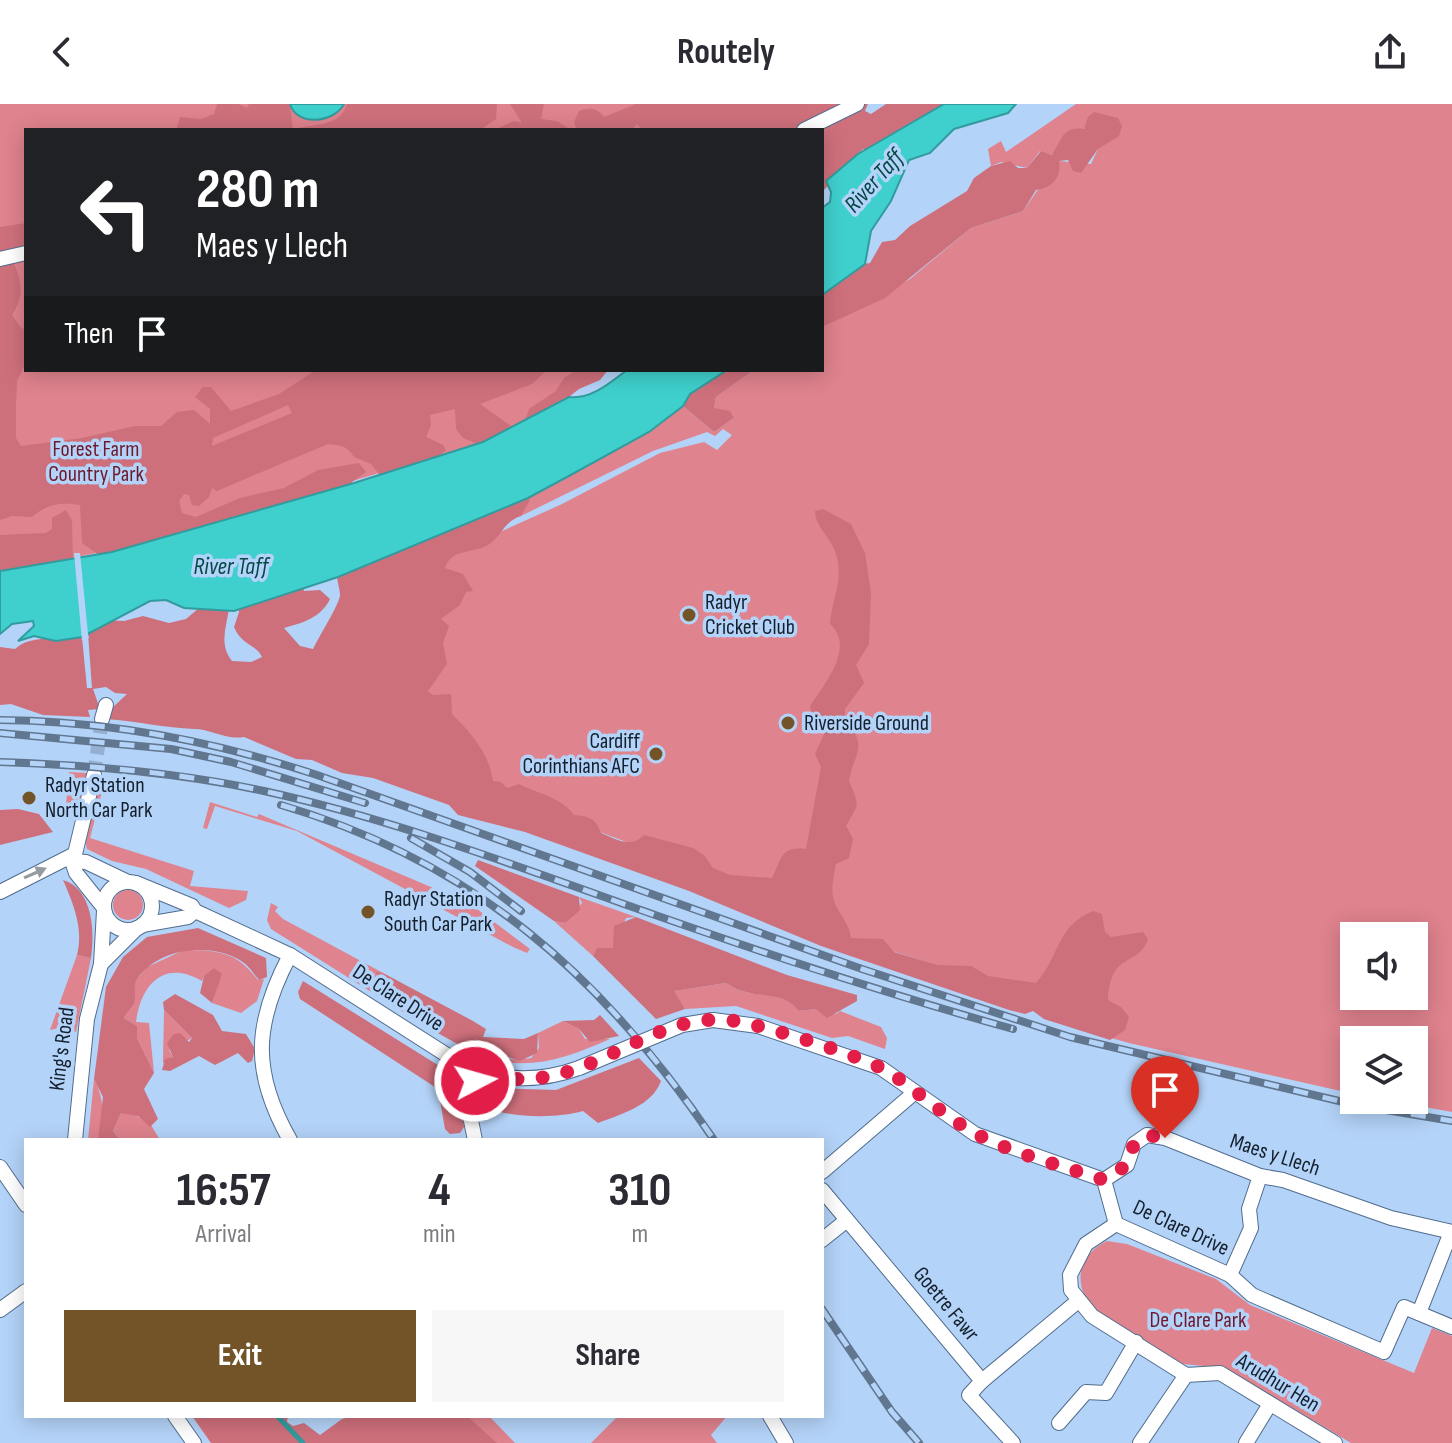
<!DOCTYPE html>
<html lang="en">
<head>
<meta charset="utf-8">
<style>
	body { margin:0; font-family:"Sofia Sans Condensed",sans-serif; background:#f7f7f7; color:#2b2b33; height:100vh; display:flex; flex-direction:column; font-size:30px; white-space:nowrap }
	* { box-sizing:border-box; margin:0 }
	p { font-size:26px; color:#7c7c81 }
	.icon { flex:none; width:44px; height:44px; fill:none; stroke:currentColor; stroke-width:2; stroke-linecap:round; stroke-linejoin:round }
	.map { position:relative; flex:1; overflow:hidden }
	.panel { position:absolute; left:24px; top:1034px; width:800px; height:280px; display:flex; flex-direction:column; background:#fff; border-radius:0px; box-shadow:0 4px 20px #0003 }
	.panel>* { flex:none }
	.banner { position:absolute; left:24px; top:24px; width:800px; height:244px; border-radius:0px; box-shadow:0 4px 20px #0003; background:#202124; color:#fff; overflow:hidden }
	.buttons { position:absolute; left:1340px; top:818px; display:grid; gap:16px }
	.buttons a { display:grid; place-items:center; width:88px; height:88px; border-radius:0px; background:#fff; box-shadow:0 4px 20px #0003; font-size:40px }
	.pin { position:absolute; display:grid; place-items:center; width:68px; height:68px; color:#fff; margin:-82px -34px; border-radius:50% 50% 50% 0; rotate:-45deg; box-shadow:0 0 8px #0007 }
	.pin .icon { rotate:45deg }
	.me { position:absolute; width:88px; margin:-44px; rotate:84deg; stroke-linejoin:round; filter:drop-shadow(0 0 6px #0008) }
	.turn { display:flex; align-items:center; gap:28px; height:168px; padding:0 40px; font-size:36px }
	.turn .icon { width:104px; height:104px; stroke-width:2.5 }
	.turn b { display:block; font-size:56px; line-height:68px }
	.then { display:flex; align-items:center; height:76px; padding:0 40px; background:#0003; gap:16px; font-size:30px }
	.eta { display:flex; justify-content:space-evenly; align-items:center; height:136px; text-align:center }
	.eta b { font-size:48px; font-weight:700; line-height:56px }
	.cta { display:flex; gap:16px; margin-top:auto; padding:16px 40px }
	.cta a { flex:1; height:92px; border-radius:0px; background:#735429; color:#fff; font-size:32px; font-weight:700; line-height:92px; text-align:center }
	.cta a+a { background:#f7f7f7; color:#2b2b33 }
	header { display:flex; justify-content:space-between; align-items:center; height:104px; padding:0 40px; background:#fff; font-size:36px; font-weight:700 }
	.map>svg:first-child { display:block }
</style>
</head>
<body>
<header><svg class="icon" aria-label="back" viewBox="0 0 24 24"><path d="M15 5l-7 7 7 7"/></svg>Routely<svg class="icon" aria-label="share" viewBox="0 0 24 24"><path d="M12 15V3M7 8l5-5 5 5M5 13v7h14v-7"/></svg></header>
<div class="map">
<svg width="1452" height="1339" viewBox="0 0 1452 1339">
	<rect width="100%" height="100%" fill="#b4d3f8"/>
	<!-- green -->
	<g fill="#df838e" fill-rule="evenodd">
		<path d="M0,0H849L795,26H26V266H605L545,308L483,338L135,442L0,467Z"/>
		<path d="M1076,0H1452V1008L1386,996H1414V936H1354V990L1129,939L1044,915L1040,893L831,828L778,795L488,686L417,592L444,453L560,401L660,349L704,338L717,346L732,331L723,325L715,332L707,328L653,347L521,412L528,394L649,328L683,302L714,328L734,314L714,304L716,293L754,266H822V223L910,175L971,124L1023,107L1058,57L1091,60L1098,45L1088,22L1061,38L1052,51L1040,47L1027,64L1001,58L991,62L988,45L1001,37L1006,48ZM1354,832H1414V892H1354Z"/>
		<path d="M69,668L87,669L80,703L66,700Z"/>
		<path d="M99,671L106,672L90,734L194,767L190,782L248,787L246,796L229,804L146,765L112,757L87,745L85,736Z"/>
		<path d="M210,698L257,713L259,710L452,792L473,802L530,845L527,849L513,843L297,727L215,702L207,725L203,724Z"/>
		<circle cx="128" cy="801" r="15"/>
		<path d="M579,793L636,813L626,814L613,845L598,844L593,852L554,817L565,819L582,799Z"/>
		<path d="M271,799L278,803L275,807L283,815L385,870H380V877L393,885L411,910L424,908L427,911V923L271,825L267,816Z"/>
		<path d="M184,846C219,846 237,848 258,876L264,875L257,897L241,909L212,899L219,876L204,872L202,877C164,855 141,880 136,918L149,919L154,969L137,934V922L124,914C127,900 135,893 134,878L147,863Z"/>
		<path d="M77,851L91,854L76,928L64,923L50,926Z"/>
		<path d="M726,879C751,898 782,883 798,907L816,905L836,910L840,907L881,923L887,934L885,945L848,932L832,934L736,902L685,905L673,887Z"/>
		<path d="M164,906L192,934L169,946L173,953L163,959Z"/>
		<path d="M563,917L579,925L585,935H610C564,955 526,969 477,951C491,955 517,957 531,954L539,944L538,929Z"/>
		<path d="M94,975C104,992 105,1018 98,1036H88Z"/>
		<path d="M129,1007L151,1021L160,1036H120L113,1027L121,1009Z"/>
		<path d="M1107,1137L1127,1140L1216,1175L1250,1201L1414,1269L1432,1224L1452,1232V1339H1351L1225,1264L1183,1260L1094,1207C1073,1181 1076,1152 1107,1137Z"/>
		<path d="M383,1312H489L515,1339H407Z"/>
		<path d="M618,1312H727L711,1331L717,1339H591Z"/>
	</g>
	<!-- forest -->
	<g fill="#ce707c" fill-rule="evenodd">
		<path d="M217,0H239L247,4L249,0H290L293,26H176L180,13L201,15L214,10Z"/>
		<path d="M347,0H497L496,15L480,26H294C313,18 339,25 347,0Z"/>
		<path d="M510,0H544L541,15L557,17L571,26H494L514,17L522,19Z"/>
		<path d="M636,0H868L865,7L871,10L886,0H946L870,51L863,45L822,88V26H642L637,20L631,26H577L574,18L579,7C590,3 597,4 604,13Z"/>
		<path d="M1094,8L1118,14L1122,22L1119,32L1098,45L1081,69L1073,67L1068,56L1059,57C1062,73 1052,84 1036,86L1023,107L971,124L885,194L822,223V181L856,161L870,159L882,138L895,136L910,122L967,87L974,74L991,62L1010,57L1018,64H1027L1041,47L1052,51C1062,35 1063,22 1084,25L1088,13Z"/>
		<path d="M26,119V145L0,149V123Z"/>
		<path d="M12,155C22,177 25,191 12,211L22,225L26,223V259L17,277L16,301V334L21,342L82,334L135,322H161L177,308L194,306L210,320V305L195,293L203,283H211L231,307L279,290L316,266H547L532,280L480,300L511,322L492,339H475L463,334L456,325L455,305L430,311L431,321L426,333L443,341L446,346L431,359L386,379L371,360L354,353C348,342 340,341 328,340L217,387L212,384L209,393L199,402L192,401L189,391L184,390L179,397L182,409L196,413L240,394L284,384L318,366L359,359L366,368L352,378L351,388L162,439C141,436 125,452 103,454L82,439L80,401C60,398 47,400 32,413L12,412L0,416V159ZM288,301L292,309L212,342L213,334Z"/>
		<path d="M576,266H608L600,276L579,285L533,321L525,317L529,305L556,287L564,274Z"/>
		<path d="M727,266H754L716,293L714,304L730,307L734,314L714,328L683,302L690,290Z"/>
		<path d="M525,392L530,396L521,412C503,418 503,431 488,441C473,450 451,444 445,464L463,470L473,487L466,488L460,501L441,515L449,522L443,539L447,560L428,587L433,591L451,590L452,610C471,629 489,649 493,677L501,678L507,684L519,680C536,689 563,694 574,711C588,712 596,714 601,729C616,735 631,745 644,731L693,744L704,751L713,764L730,771L772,774C782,755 780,742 806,745L821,663L815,650L825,628L823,619L813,613L810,602C824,581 856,543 830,520C832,493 846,473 834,445C828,430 816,424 815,407L823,405L851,420L865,449L871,489L869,540L856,561L864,579L845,605V618C870,641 853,651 849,677C860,704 859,698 846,722L853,735L849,754L836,760C834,770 831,782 833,793C836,808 849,817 851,834L883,835L894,848L938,861L971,862L988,872L1036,879C1060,853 1055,823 1093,807L1102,810L1105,828L1111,833L1143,828L1148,835C1137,865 1111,845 1108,896L1121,903L1129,913L1125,926L1110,936L1044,915L1033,907L1025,910L1009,906L821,842L689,787L525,728L458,711L449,701L373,674L342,669L312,656L296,655L244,633C225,636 211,625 194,625C166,624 136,617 106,615L112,604L127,590L115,589L106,583L93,585L100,605L88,606L90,613L43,611L11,600L0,601V543L15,545C31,530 60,536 82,533L87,584H92L88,530L102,516L124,517L143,512L169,519L186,515L206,498L229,505C226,524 219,541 232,557L251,558L262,553C257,541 241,541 234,523L239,508V489L302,477L304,487L320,486L330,495C321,514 302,519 284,524L300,542L313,545C318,534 341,498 340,490C339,481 336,473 336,463Z"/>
		<path d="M66,406L72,416L73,459L0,483V431L46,429L52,425V414Z"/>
		<path d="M18,705L39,710L53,728L0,741V706Z"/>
		<path d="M478,756L579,793L580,806L565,819L554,817L475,762Z"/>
		<path d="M63,776C93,785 95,828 91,854L77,851C84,825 73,799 63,776Z"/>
		<path d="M636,813L787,871L857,891V897L827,914L816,905L798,907C783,884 752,898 726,879L674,887L685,905L656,915L593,852L597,844H613L614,822Z"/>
		<path d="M198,824L266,854L267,873L259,876C252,868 249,861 238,855C207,838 157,845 137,875C132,882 137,891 134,899C132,904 126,908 124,914L137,922V934L154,969L144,985L158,1015L150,1023L138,1012L121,1009L113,1027L120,1036H98L103,993L94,975L106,883L123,853L147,833Z"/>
		<path d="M214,864L222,870L212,899L200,889L204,872Z"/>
		<path d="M376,868L385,870L473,917L486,925L483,933L524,935L538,929L537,949L520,957L502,951H477L427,923L424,908L411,910C402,902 401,897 395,888C390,878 379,878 376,868Z"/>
		<path d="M303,877L457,973L463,981L461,1000L464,1023L460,1029L450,1030L445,1025L438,985L300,895L298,888Z"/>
		<path d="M175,890L213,911L222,927L246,930L255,945L252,957L248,959L238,949L215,961L199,952L170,967L162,966L165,955L173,953L167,939L174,930L180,929L189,938L192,934L164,906L163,898Z"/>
		<path d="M600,911L619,932L590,938L579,925L563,917L594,916Z"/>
		<path d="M639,954L661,977C652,1002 621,1010 598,1019L583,1007C554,1015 510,1014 480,1002L484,987L489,984L556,986Z"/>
		<path d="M192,1312H288L287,1318L293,1322L304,1319L320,1331L342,1315L353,1312H467L497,1339H211Z"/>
	</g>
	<!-- water -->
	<g fill="#3fd0cd" stroke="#329b9d" stroke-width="2">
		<path d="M290,0H344C334,19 297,23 290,0Z"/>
		<path d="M944,0H1016L1008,9L954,25L930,49L909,56L891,97L871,127L865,160L822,191V104L830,98L831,88L826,77L858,50Z"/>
		<path d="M627,266H727L690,290L683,302L649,328L567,373L528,394L338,473L234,507L184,504L166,496L150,497L82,533L56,537L34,532L18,537L34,522L33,517L12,520L0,530V467L112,448L354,379L483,338L569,293C591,296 611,278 627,266Z"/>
	</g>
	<!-- pier -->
	<path fill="#b4d3f8" d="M74,449H80L88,530L89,534L82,537Z"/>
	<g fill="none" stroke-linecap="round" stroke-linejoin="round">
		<!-- stream -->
		<path stroke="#329b9d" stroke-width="5" d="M278,1313L303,1339"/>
		<!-- street-tunnel -->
		<path stroke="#94afd0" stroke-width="14" stroke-dasharray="14 7" stroke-linecap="butt" d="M94,671L102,615"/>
		<defs>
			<g id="street">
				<path d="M804,26L857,0"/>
				<path d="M0,155L26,149"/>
				<path d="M102,615L106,601"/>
				<path d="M71,754L76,769L104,804"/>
				<path d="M73,757L86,758L128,778"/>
				<circle cx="128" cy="802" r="24"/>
				<path d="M136,779L192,802L195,807L290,851L464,962C502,978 540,978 579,964"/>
				<path d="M0,788L75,750L94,671"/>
				<path d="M142,821L188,813L195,807"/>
				<path d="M101,860L137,824"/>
				<path d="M713,916L758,922L881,964L975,1030L1104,1076L1116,1120L1230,1171L1252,1191L1384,1248L1404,1203L1452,1223"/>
				<path d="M75,1036L87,915L101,860L104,807"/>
				<path d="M290,1036C251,968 254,919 290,851"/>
				<path d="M475,1036L469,1007L477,968"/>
				<path d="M0,1063L26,1101"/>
				<path d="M822,1068L914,989"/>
				<path d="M1104,1076L1127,1061L1134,1040L1147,1031L1165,1034L1260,1072L1283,1076L1391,1114L1452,1128"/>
				<path d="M822,1086L982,1277L969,1291L1013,1339"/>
				<path d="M1116,1120L1086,1140L1070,1171L1071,1186L1092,1212L1186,1271L1220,1269L1335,1339"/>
				<path d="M822,1136L847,1116"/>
				<path d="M1230,1171L1251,1124L1249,1105L1260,1072"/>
				<path d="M0,1206L26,1187"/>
				<path d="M1419,1209L1451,1128"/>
				<path d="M982,1277L1078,1197"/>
				<path d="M175,1312L194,1339"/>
				<path d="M770,1312L786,1339"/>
				<path d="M1059,1319L1086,1288L1106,1289L1136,1238"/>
				<path d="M1140,1339L1186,1271"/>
				<path d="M1246,1339L1270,1300"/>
			</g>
		</defs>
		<!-- street casing -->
		<use href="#street" stroke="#516d8e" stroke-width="16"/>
		<!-- street -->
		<use href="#street" stroke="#fff" stroke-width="14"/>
		<defs>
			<g id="rail">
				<path d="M0,616C109,617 214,637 317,671L862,865L1070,933L1356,1001L1452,1017"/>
				<path d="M0,629L171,645L231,658L365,699"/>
				<path d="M0,658C89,661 177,668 264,687C387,714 503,757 621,799C751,845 880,888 1013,925"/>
				<path d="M281,701C474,758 602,871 714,1036"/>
				<path d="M411,734L470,768L521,807"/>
				<path d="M822,1205L892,1308L919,1339"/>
			</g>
		</defs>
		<!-- rail casing -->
		<use href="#rail" stroke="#61768f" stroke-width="8"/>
		<!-- rail -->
		<use href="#rail" stroke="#b4d3f8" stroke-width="5" stroke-dasharray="15" stroke-linecap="butt"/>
		<defs>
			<path id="street-bridge" d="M579,964L682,921L713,916"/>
		</defs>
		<!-- street-bridge casing -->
		<use href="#street-bridge" stroke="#516d8e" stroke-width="16" stroke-linecap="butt"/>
		<!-- street-bridge -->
		<use href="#street-bridge" stroke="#fff" stroke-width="14"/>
	</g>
	<!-- one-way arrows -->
	<defs><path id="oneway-solid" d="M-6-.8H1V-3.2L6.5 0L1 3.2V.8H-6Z" transform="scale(2)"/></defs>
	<use fill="#969ba1" href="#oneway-solid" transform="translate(35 769) rotate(-24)"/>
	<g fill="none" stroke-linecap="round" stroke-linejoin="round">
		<!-- route -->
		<path stroke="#e11d48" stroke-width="14" stroke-dasharray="0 25.2" d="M475,977L477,968C580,1001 639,909 727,916C757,918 864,953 889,968C917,987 943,1011 973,1028C1009,1049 1064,1062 1104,1076L1127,1061L1134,1040L1147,1031L1165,1034"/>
	</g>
	<!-- markers -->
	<g fill="#735429" stroke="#b4d3f8" stroke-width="3">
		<circle cx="689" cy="511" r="8"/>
		<circle cx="788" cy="619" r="8"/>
		<circle cx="656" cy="650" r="8"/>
		<circle cx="29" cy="694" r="8"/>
		<circle cx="368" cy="808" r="8"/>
	</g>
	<g text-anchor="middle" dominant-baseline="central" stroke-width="7" stroke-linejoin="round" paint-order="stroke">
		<!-- park labels -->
		<g font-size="22" fill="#6f192c" stroke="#b4d3f8">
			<text x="96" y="345">Forest Farm<tspan x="96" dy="25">Country Park</tspan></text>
			<text x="1198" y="1216">De Clare Park</text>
		</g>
		<!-- poi labels -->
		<g font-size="22" fill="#15202e" stroke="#b4d3f8" text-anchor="start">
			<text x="705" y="498">Radyr<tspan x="705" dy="25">Cricket Club</tspan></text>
			<text x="804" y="619">Riverside Ground</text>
			<text x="640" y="637" text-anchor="end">Cardiff<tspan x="640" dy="25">Corinthians AFC</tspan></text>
			<text x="45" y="681">Radyr Station<tspan x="45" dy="25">North Car Park</tspan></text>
			<text x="384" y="795">Radyr Station<tspan x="384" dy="25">South Car Park</tspan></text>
		</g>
		<!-- street labels -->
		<g font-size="22" fill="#15202e" stroke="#b4d3f8">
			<text transform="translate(398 894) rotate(33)">De Clare Drive</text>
			<text transform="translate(62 945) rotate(-83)">King's Road</text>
			<text transform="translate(1275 1051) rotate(18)">Maes y Llech</text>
			<text transform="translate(1181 1124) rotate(25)">De Clare Drive</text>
			<text transform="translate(946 1200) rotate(50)">Goetre Fawr</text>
			<text transform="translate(1278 1279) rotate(31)">Arudhur Hen</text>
		</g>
		<!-- water labels -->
		<g font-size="24" font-style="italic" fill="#074847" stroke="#b4d3f8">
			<text transform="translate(874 77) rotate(-48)">River Taff</text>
			<text x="231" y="462">River Taff</text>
		</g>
	</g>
</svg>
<div class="buttons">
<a><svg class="icon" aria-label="sound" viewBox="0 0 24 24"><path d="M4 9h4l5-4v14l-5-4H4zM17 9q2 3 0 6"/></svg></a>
<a><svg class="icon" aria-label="layers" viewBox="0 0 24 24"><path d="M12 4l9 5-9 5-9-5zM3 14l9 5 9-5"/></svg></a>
</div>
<div class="pin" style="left:1165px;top:1034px;background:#d93025"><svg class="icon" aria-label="arrive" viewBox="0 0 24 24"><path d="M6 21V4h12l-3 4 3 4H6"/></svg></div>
<svg class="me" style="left:475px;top:977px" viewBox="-20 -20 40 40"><circle r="17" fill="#e11d48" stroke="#fff" stroke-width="3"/><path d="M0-11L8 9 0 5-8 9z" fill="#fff"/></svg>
<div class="banner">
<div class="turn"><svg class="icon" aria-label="left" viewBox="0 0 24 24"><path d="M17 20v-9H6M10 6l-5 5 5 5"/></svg><div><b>280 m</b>Maes y Llech</div></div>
<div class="then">Then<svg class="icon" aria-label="arrive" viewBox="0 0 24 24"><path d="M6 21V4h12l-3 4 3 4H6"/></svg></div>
</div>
<section class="panel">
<div class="eta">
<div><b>16:57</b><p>Arrival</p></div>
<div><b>4</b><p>min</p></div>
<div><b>310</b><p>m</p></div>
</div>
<div class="cta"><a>Exit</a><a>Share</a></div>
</section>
</div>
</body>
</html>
